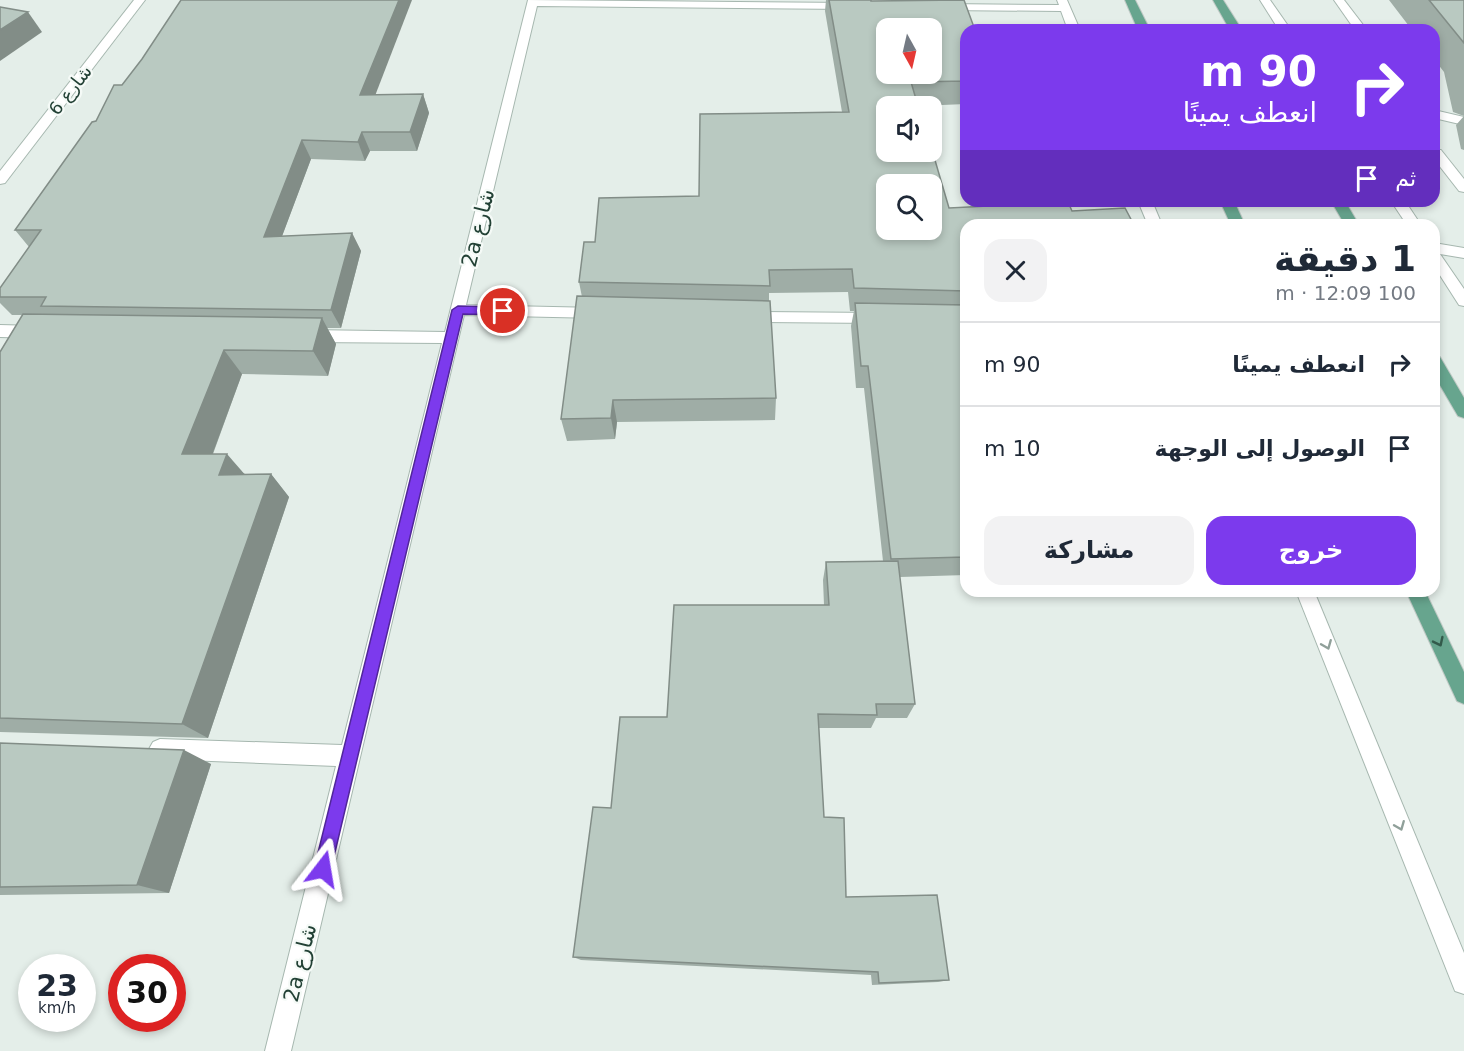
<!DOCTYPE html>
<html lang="ar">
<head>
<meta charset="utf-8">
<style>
	body { margin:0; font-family:"DejaVu Sans","Noto Naskh Arabic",sans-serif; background:#f2f2f3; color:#1f2937; direction:rtl; height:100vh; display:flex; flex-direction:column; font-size:22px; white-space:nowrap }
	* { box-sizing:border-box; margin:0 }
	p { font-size:20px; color:#747a83 }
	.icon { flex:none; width:33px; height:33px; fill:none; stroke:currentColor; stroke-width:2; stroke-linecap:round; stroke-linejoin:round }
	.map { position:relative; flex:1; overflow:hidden; direction:ltr }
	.drawer { position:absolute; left:960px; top:219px; width:480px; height:378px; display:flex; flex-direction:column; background:#fff; border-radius:18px; box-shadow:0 3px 9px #0003; direction:rtl }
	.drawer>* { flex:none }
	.top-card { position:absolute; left:960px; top:24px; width:480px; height:183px; border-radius:18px; box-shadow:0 3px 9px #0003; direction:rtl; background:#7c3aed; color:#fff; overflow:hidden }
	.needle { width:39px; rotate:172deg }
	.buttons { position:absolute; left:876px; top:18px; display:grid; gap:12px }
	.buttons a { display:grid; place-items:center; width:66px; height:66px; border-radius:12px; background:#fff; box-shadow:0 3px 9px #0003; font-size:30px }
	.speed { position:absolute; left:18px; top:954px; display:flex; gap:12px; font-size:30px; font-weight:700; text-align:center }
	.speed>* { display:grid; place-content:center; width:78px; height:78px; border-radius:50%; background:#fff; box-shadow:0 3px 9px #0003; line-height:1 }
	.speed small { font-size:15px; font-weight:400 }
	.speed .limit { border:9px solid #d22; background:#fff; color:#111 }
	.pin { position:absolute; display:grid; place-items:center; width:51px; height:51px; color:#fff; margin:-26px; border:3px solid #fff; border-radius:50%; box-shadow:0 2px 6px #0007 }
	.me { position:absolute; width:66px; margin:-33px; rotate:14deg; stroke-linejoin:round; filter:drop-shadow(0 0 4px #0008) }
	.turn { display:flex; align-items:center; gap:21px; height:126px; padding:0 24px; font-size:27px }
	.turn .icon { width:78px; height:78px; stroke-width:2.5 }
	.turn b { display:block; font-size:42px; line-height:51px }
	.then { display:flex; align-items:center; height:57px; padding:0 24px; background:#0003; gap:12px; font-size:22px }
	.round { display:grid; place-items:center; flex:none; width:63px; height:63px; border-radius:18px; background:#f2f2f3 }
	.headline { display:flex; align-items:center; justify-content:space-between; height:102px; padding:0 24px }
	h1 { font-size:36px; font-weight:800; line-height:45px }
	.primary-button { display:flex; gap:12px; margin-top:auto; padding:12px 24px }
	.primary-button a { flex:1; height:69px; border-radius:18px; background:#7c3aed; color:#fff; font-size:24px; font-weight:800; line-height:69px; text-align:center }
	.primary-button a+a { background:#f2f2f3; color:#1f2937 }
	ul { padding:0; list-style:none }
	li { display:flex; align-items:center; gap:18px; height:84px; padding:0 24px; border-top:2px solid #e0e1e3 }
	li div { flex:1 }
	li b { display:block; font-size:22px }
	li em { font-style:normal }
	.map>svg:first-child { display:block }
</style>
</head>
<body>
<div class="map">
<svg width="1464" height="1051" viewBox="0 0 1464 1051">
	<rect width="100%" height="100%" fill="#e4eee9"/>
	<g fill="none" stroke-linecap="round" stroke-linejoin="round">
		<defs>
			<g id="minor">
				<path d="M134,0H145L5,183L0,184V171Z"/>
				<path d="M528,0L850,3L855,6L850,9L537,6L466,305L598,308L606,313L598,318L464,315L291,1051H265L336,766L160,759L153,756L149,749L153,742L160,739L342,745L442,343L308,342L300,336L308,330L445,332Z"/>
				<path d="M1057,0H1067L1080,30H1068L1061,11L944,10L939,7L944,4L1059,5Z"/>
				<path d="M1260,0H1270L1291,30H1279Z"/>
				<path d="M1334,0H1344L1367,30H1355Z"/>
				<path d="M1434,110L1464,117V125L1434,118Z"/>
				<path d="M1434,150H1441L1464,179V192L1459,191L1434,159Z"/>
				<path d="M1138,201H1152L1162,225H1148Z"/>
				<path d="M1391,201H1405L1421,225H1407Z"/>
				<path d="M1434,243L1464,248V258L1440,254L1464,289V306L1459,305L1434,266Z"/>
				<path d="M749,312L877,313L885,318L877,323L749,322L741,317Z"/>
				<path d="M0,325L37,326L45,332L37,338L0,337Z"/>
				<path d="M1296,591H1314L1464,953V994L1455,991Z"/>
			</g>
			<g id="major">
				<path d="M1125,0H1135L1150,30H1138Z"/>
				<path d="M1213,0H1223L1242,30H1230Z"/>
				<path d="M1220,201H1234L1245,225H1231Z"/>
				<path d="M1331,201H1345L1359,225H1345Z"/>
				<path d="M1434,355L1440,357L1464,398V418L1458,416L1434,375Z"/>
				<path d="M1406,591H1425L1464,672V704L1457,701Z"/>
			</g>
		</defs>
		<!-- minor casing -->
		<use href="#minor" stroke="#a6b7af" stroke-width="2"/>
		<!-- major casing -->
		<use href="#major" stroke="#c1cac6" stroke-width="2"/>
		<!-- minor -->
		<use href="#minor" fill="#fff" fill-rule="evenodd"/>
		<!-- major -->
		<use href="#major" fill="#67a58e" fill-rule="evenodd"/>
	</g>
	<!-- wall -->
	<g fill="#9fada6">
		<path d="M826,0H871V1L966,30V104L918,106L949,208L966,225V575L900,577L915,704L907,718H876L871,728H819L824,817L846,897L949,980L938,982L872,985L871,975L581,960L573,957L611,808L667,717L824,605L823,580L826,562L883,561L864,388H856L851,326L854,311H850L848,292L769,293V301L776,398L775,420L617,422L615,439L567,441L561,419L582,297L579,282L595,242L699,196L842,112L825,11Z"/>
		<path d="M1389,0H1464V150L1461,149L1456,125L1464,116L1453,112L1444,72L1434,59V30H1412Z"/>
		<path d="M122,85L375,95L423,94L429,113L417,151H370L365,161L311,159L282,236L352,233L361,251L341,328H327L336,344L328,376L242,374L213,454L245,474H271L289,497L208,738L0,732V352L23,315H12L0,303V288L29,247L15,230Z"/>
		<path d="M1061,591H1254L1252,593L1061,592Z"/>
		<path d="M0,743L211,764L169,893L0,895Z"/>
	</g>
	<!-- shaded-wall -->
	<g fill="#828d87">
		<path d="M399,0H412L368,114L360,95Z"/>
		<path d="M28,12L42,32L0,61V30Z"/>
		<path d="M423,94L429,113L417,151L410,132Z"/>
		<path d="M362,132L370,151L365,161L358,142Z"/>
		<path d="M302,140L311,159L275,255L264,237Z"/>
		<path d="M352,233L361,251L341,328L331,310Z"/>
		<path d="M322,318L336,344L328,376L313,351Z"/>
		<path d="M224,350L242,374L204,477L182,454Z"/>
		<path d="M613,400L617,422L615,439L611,418Z"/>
		<path d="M227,454L247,477L219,475Z"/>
		<path d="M271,474L289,497L208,738L182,724Z"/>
		<path d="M184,750L211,764L169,893L137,885Z"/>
	</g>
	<!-- building -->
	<g fill="#b9c9c1" stroke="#828d87" stroke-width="1.5" fill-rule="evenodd">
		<path d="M181,0H399L360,95L423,94L410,132H362L358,142L302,140L264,237L352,233L331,310L41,306L46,297H0V288L41,230H15L92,122L96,121L114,85H122L142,59Z"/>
		<path d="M829,0H871V1L964,0L975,30H966V81L911,82L918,106H886V152H932V150L949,208L1068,202L1072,211L1125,208L1134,225H966V291L854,288L852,269L769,270L770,286L579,282L584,242H595L599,198L699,196L700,114L849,112ZM886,28H932V74H886ZM886,184H932V230H886Z"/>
		<path d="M1429,0H1464V43Z"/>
		<path d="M0,7L28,12L0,30Z"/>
		<path d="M577,296L770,301L776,398L613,400L611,418L561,419Z"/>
		<path d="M855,303L966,305V557L891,559L868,366H861Z"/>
		<path d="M23,314L322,318L313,351L224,350L182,454H227L219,475L271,474L182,724L0,718V352Z"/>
		<path d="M898,561L915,704H876L877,715L818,714L824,817L844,818L846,897L937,895L949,980L879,983L878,972L573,957L593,807L611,808L620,717H667L674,605H829L826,562Z"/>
		<path d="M0,743L184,750L137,885L0,887Z"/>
	</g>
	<!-- one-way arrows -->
	<defs><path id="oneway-chevron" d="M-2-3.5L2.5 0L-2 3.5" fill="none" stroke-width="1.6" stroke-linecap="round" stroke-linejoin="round" transform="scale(1.5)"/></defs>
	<use stroke="#335a4b" href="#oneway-chevron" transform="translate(1439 642) rotate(64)"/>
	<g stroke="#90a09a">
		<use href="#oneway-chevron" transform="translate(1327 645) rotate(68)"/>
		<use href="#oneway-chevron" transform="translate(1400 826) rotate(68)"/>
	</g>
	<!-- route -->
	<path fill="#7c3aed" stroke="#51269a" stroke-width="1.5" d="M458,306L503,307L509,311L503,315L463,314L331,869L329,875L323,878L317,875L314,869L452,310Z"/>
	<g text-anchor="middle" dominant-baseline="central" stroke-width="4.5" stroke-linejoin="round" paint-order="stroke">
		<!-- far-street labels -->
		<g font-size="18" fill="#224135" stroke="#f5faf7">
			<text transform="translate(70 90) rotate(-52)">شارع 6</text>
		</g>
		<!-- street labels -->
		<g font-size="21" fill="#224135" stroke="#f5faf7">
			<text transform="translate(478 228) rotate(-76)">2a شارع</text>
			<text transform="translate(300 963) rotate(-76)">2a شارع</text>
		</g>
	</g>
</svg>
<div class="buttons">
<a><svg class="needle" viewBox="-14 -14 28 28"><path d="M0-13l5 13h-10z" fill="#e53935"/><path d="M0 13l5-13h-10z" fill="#747a83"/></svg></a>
<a><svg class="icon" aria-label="sound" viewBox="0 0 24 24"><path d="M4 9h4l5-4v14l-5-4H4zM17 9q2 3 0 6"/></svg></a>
<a><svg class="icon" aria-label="search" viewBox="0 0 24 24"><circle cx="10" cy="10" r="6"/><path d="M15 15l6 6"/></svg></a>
</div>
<div class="speed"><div>23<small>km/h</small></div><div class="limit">30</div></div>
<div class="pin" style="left:503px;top:311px;background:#d93025"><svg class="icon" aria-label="arrive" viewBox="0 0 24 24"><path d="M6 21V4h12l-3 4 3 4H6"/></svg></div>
<svg class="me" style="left:323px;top:869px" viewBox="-20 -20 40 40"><path d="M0-17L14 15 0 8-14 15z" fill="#7c3aed" stroke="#fff" stroke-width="4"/></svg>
<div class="top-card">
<div class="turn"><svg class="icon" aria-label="right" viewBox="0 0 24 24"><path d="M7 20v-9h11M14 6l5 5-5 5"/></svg><div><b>90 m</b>انعطف يمينًا</div></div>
<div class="then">ثم<svg class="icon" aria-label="arrive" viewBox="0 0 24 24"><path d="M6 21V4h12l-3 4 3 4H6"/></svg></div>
</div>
<section class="drawer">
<div class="headline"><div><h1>1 دقيقة</h1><p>100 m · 12:09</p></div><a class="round"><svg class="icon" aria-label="close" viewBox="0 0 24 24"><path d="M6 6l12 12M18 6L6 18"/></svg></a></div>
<ul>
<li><svg class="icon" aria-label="right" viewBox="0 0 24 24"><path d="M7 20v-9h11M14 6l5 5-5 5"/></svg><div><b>انعطف يمينًا</b></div><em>90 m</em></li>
<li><svg class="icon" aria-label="arrive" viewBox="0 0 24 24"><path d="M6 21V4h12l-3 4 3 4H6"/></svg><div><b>الوصول إلى الوجهة</b></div><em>10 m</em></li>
</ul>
<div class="primary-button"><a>خروج</a><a>مشاركة</a></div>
</section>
</div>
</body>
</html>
